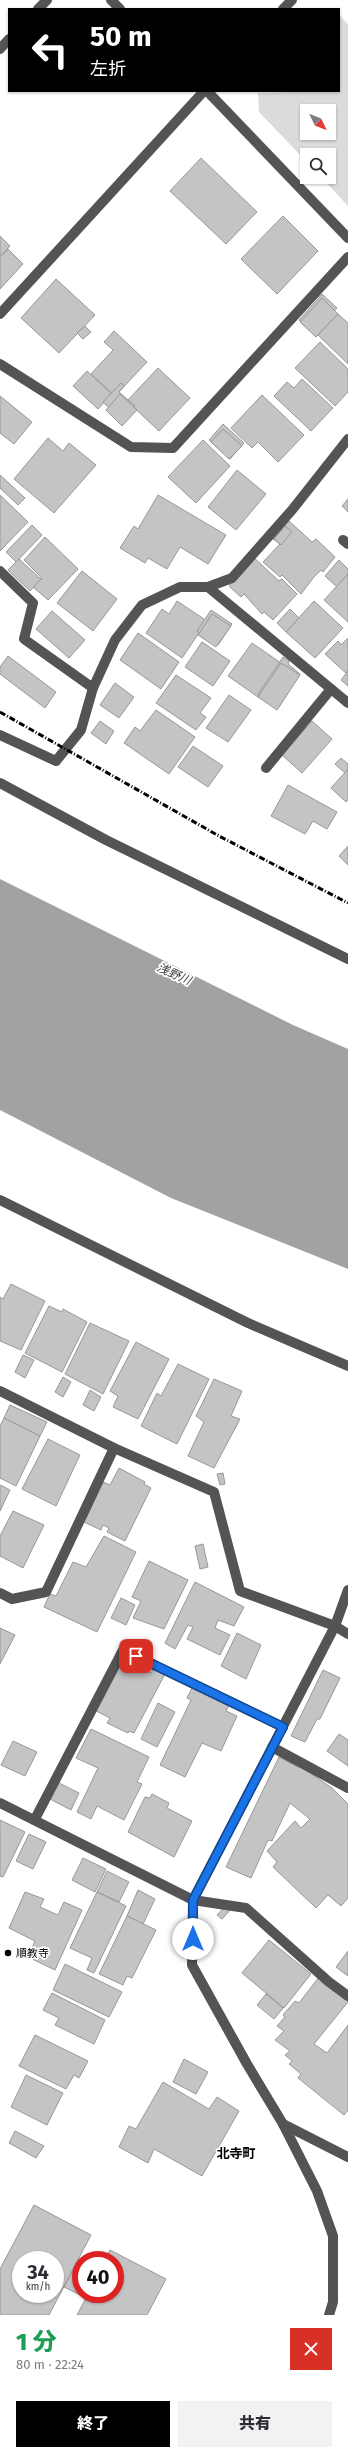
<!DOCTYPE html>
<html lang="ja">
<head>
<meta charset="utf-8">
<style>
	body { margin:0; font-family:"Fira Sans","Noto Sans JP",sans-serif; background:#f2f2f3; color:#2b2b33; height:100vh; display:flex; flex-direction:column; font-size:15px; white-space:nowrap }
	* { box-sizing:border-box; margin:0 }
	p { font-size:13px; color:#7c7c81 }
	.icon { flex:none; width:22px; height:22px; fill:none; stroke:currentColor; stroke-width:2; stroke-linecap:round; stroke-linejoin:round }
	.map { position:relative; height:2315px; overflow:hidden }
	.sheet { display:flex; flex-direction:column; background:#fff; flex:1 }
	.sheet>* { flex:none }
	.guide { position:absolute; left:8px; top:8px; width:332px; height:84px; border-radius:0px; box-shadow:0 1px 3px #0004; background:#000; color:#fff; overflow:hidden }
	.needle { width:26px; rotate:133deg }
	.fabs { position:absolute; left:300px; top:104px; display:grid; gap:8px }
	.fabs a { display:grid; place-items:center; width:36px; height:36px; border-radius:0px; background:#fff; box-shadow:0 1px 3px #0004; font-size:20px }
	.speed { position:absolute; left:12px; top:2251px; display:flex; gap:8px; font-size:20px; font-weight:700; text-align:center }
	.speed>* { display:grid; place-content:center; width:52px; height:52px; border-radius:50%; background:#fff; box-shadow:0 1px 3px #0004; line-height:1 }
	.speed small { font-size:10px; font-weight:400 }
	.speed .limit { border:6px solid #d22; background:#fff; color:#111 }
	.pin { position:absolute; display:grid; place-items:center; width:34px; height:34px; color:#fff; margin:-17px; border-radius:8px; box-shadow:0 2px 6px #0006 }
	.me { position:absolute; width:44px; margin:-22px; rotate:0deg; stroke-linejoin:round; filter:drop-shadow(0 0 3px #0008) }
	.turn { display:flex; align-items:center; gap:14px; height:84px; padding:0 16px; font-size:18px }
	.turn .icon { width:52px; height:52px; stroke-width:2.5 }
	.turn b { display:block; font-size:28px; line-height:34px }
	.round { display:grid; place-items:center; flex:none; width:42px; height:42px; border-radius:0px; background:#f2f2f3 }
	.summary { display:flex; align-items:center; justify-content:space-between; height:68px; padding:0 16px }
	h1 { font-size:24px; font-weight:800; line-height:30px; color:#1e9e55 }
	.cta { display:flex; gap:8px; margin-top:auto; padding:8px 16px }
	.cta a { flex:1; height:46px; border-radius:0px; background:#000; color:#fff; font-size:16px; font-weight:800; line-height:46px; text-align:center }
	.cta a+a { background:#f2f2f3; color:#2b2b33 }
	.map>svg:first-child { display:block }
</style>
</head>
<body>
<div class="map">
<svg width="348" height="2315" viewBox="0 0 348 2315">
	<rect width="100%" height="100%" fill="#fff"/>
	<!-- green -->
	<path fill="#dbdbdb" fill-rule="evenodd" d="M339,15L348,24V206L321,177H329V155H307V162L259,112L258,93L339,91ZM307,111H329V133H307Z"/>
	<!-- water -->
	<path fill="#a2a2a2" d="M0,879L293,1025L348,1049V1269L171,1198L0,1110Z"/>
	<!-- building -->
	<g fill="#c4c4c4" stroke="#989898" fill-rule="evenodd">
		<path d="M201,158L257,212L226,244L170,191Z"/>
		<path d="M283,216L318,251L277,294L241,259Z"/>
		<path d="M0,236L10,246L0,257Z"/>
		<path d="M8,249L23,264L0,289V257Z"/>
		<path d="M56,279L95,315L59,353L21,318Z"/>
		<path d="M322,294L337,308L313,333L299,320Z"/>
		<path d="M322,298L338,314L316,337L300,322Z"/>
		<path d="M338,314L348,323V364L318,335Z"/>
		<path d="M85,326L91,332L83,339L77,333Z"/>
		<path d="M114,331L147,362L115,396L91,374L113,350L104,342Z"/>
		<path d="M320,342L348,369V392L335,406L295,368Z"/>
		<path d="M158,368L190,398L159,431L127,401Z"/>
		<path d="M87,371L112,394L98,409L73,386Z"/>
		<path d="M302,379L333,408L311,431L274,396L287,382L294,388Z"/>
		<path d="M121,383L124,386L119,392L135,406L122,420L103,402Z"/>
		<path d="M120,394L137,410L122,426L106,410Z"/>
		<path d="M262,395L304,435L278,462L258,442L252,448L231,428Z"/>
		<path d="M0,396L32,422L14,444L0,433Z"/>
		<path d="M223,424L244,443L230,459L209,440Z"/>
		<path d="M223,429L242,446L229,459L211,442Z"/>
		<path d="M48,438L63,451L69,443L96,465L54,513L14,479Z"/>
		<path d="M203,440L230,466L196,503L168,477Z"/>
		<path d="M237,470L266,494L236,530L208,507Z"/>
		<path d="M0,475L25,498L18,505L0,488Z"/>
		<path d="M0,495L28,522L0,551Z"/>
		<path d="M158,495L226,535L208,564L180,547L167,569L148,558L145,563L120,548L134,526L138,529Z"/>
		<path d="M348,499V512L342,506Z"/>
		<path d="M289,521L312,542L316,539L335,557L323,572L321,570L314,577L301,594L282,575L280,577L263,562L280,544L273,539Z"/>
		<path d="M32,525L42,535L16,562L6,552Z"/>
		<path d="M285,526L292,532L281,545L274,539Z"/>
		<path d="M45,537L78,569L48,600L33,587L42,578L24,560Z"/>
		<path d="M250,554L279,581L282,579L297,594L273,620L264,612L262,614L244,594L241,597L230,587L229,579Z"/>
		<path d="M19,559L41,579L30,591L8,570Z"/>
		<path d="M339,560L348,569V574L337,587L325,576Z"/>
		<path d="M82,571L117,599L93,631L57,603Z"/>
		<path d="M348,574V622L324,600Z"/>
		<path d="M177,601L207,621L182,658L146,633L162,609L169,614Z"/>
		<path d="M314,601L343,628L315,658L286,632Z"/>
		<path d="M290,609L299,618L286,632L277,623Z"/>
		<path d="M211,610L232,624L218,645L197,631Z"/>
		<path d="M52,611L85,640L69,658L36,629Z"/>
		<path d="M212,614L231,626L216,647L198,635Z"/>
		<path d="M138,633L179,662L161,689L120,660Z"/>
		<path d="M348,638V675L325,654L338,641L341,645Z"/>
		<path d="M202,642L230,661L213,686L185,667Z"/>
		<path d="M252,643L281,663L258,697L228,676Z"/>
		<path d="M8,656L56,692L45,708L0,674V667Z"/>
		<path d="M283,657L289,661L288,664L300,674L279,707L258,694Z"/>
		<path d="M281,663L300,675L277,710L258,697Z"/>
		<path d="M348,671V686L341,680Z"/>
		<path d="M176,675L211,698L200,713L206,717L196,730L156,703Z"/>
		<path d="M115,683L134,697L119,718L100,705Z"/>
		<path d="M229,695L251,710L228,742L206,728Z"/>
		<path d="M156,710L195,737L169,774L124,743L135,727L140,731Z"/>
		<path d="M100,721L114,731L106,744L91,733Z"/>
		<path d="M312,721L332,739L302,773L282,755Z"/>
		<path d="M193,746L223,766L208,787L178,767Z"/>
		<path d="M341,758L348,764V769L345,773L335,764Z"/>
		<path d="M348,769V800L346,802L331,788Z"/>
		<path d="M288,785L337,812L327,829L313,821L305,834L271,816Z"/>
		<path d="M348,846V865L339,856Z"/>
		<path d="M11,1284L45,1301L21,1350L0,1341V1297L3,1299Z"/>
		<path d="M49,1306L62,1312L63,1309L87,1322L62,1372L25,1353Z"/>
		<path d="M90,1323L129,1341L103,1394L65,1374Z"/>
		<path d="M136,1342L169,1359L138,1419L113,1407L118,1396L110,1391Z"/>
		<path d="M23,1355L34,1360L25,1378L15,1372Z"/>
		<path d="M178,1364L209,1379L177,1444L141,1426L157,1393L161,1396Z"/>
		<path d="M63,1377L71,1382L63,1397L55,1392Z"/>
		<path d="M214,1379L242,1391L231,1416L240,1419L214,1468L188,1456L204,1422L196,1416Z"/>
		<path d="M90,1390L101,1397L94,1411L83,1405Z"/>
		<path d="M10,1405L47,1422L40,1436L4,1418Z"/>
		<path d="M4,1418L40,1436L16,1486L0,1478V1426Z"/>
		<path d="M48,1439L80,1455L56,1506L22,1489Z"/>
		<path d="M119,1468L145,1482L144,1484L151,1488L125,1541L107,1532L109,1528L103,1525L101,1530L84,1522L103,1482L110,1485Z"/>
		<path d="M223,1473L225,1484L220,1485L217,1474Z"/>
		<path d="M0,1485L10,1490L0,1511Z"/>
		<path d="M13,1511L44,1525L23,1568L0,1556V1536Z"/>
		<path d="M104,1536L136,1552L97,1632L44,1607L50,1594L56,1596L73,1562L86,1567Z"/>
		<path d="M203,1544L208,1567L200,1569L195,1546Z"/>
		<path d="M149,1561L188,1580L164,1629L133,1618L141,1601L132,1597Z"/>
		<path d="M195,1582L244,1607L234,1626L218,1620L215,1628L230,1635L220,1655L187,1639L193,1627L188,1625L175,1649L165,1643Z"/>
		<path d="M121,1598L135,1605L126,1625L111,1618Z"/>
		<path d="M0,1628L15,1635L0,1664Z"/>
		<path d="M237,1633L261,1645L246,1679L221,1666Z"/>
		<path d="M118,1653L139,1663L138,1666L151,1673L154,1666L166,1672L134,1733L129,1731L128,1733L107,1723L110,1718L94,1710Z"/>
		<path d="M323,1670L340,1678L320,1719H317L305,1742L291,1736Z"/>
		<path d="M193,1686L229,1705L226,1711L237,1716L221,1751L202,1743L185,1777L160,1765L191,1700L187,1698Z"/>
		<path d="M158,1703L175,1712L157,1747L141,1739Z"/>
		<path d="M91,1729L149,1757L137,1782L142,1784L124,1820L97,1806L91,1819L77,1812L98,1768L76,1758Z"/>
		<path d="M339,1734L348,1740V1766L327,1751Z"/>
		<path d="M13,1741L37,1752L25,1776L1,1765Z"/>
		<path d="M279,1757L298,1767L300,1766L332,1788L348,1804V1898L341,1906L328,1895L316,1908L273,1867L277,1862L267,1851L295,1821L301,1828L310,1819L290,1803L272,1841L268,1840L251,1878L226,1867Z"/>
		<path d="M57,1782L79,1793L71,1810L48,1798Z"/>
		<path d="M152,1794L169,1803L167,1808L192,1821L174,1857L128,1832L145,1797L150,1798Z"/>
		<path d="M0,1820L25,1832L3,1877L0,1876Z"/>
		<path d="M29,1834L46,1842L33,1869L16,1861Z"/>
		<path d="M83,1858L106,1869L95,1892L72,1880Z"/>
		<path d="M107,1871L129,1882L119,1902L97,1892Z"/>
		<path d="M138,1890L155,1899L143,1924L127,1916Z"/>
		<path d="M25,1892L44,1899L40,1907L58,1915L64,1902L82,1910L55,1970L28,1957L35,1941L9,1928Z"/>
		<path d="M97,1892L126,1906L94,1973L87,1970L92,1958L70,1948Z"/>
		<path d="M228,1903L233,1907L222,1919L217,1915Z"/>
		<path d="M127,1916L156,1930L132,1978L127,1976L123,1985L99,1974Z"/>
		<path d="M269,1940L311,1974L284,2008L242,1973Z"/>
		<path d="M348,1951V1976L336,1967Z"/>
		<path d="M65,1964L122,1992L109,2017L53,1990Z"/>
		<path d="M319,1977L348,2002L314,2044L327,2053L348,2025V2110L344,2115L298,2078L301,2074L289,2064L292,2061L285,2055L290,2051L275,2040L284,2031L277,2026L285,2017L283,2015L295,2001L299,2003Z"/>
		<path d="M52,1993L105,2020L94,2044L55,2025L59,2018L43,2010Z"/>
		<path d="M266,1994L283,2008L274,2019L257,2005Z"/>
		<path d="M35,2035L88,2061L79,2078L74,2075L66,2089L19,2066Z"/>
		<path d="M184,2059L208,2072L196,2094L173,2082Z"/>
		<path d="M26,2075L63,2093L47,2125L11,2107Z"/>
		<path d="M163,2082L209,2109L217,2097L239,2111L202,2176L154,2149L148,2163L119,2147L129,2126L136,2129Z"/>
		<path d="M15,2131L44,2146L36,2158L9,2143Z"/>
		<path d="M34,2205L91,2235L49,2315H0V2269ZM21,2260H55V2294H21Z"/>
		<path d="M110,2250L166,2279L147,2315H77L86,2298L88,2299L91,2294H115V2260H104Z"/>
		<path d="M78,2260L81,2262V2294H91L88,2299L64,2287Z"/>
	</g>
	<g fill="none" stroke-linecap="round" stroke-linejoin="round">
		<!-- minor -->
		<g stroke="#545454" stroke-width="10">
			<path d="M111,0L120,9"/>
			<path d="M38,9L47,0"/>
			<path d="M283,9L292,0"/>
			<path d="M0,49L9,39"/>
			<path d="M207,91L348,238"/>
			<path d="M0,314L204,91"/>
			<path d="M0,364L131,447L173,448L348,257"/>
			<path d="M343,540L348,544"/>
			<path d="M0,571L33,603L24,639L93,688L115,640L142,605L180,587H208L232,578L292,510L348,439"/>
			<path d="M208,587L348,703"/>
			<path d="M0,735L56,761L81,730L93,688"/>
			<path d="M266,768L331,689"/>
			<path d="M0,783L106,840L348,959"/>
			<path d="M0,1200L248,1323L348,1366"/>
			<path d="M0,1391L114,1448L214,1492L240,1591L335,1626L348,1634"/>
			<path d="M0,1593L12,1599L46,1592L114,1448"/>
			<path d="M272,1747L348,1788"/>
			<path d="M0,1803L193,1900L246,1908L329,1982L348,1996"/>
			<path d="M35,1819L123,1650L283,1727"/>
			<path d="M283,2124L348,2157"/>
			<path d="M329,2315L333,2302V2236L317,2191L283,2124L247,2064L192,1965L193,1900L335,1626L348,1590"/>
		</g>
		<!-- rail -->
		<path stroke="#000" stroke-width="3" stroke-dasharray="6 2 1 2" stroke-linecap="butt" d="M0,712L219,836L348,903"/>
	</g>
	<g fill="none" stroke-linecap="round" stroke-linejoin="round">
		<defs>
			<path id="route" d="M136,1656L283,1727L193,1900V1939"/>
		</defs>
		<!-- route casing -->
		<use href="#route" stroke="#114b97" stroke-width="10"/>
		<!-- route -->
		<use href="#route" stroke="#1a73e8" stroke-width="7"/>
	</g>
	<!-- markers -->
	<circle fill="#000" stroke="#fff" stroke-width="1.5" cx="8" cy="1953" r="4"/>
	<g text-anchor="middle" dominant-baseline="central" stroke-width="3.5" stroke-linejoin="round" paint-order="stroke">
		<!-- poi labels -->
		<g font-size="11" fill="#000" stroke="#fff" text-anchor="start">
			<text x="16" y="1953">順教寺</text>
		</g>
		<!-- water labels -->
		<g font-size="12" font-style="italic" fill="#434343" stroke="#fff">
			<text transform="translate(174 974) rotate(24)">浅野川</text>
		</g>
		<!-- quarter labels -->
		<g font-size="13" font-weight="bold" fill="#000" stroke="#fff">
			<text x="236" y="2153">北寺町</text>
		</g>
	</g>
</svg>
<div class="fabs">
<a><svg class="needle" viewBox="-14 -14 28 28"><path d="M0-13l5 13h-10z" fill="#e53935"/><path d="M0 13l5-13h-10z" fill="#7c7c81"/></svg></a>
<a><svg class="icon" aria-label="search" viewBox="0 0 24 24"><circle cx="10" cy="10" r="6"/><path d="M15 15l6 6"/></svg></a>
</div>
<div class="speed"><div>34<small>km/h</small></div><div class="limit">40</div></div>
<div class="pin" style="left:136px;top:1656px;background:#d93025"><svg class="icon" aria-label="arrive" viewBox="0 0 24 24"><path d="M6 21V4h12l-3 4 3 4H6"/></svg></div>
<svg class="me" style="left:193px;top:1939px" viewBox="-20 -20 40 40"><circle r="19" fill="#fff"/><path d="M0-13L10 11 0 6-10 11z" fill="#1a73e8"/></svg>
<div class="guide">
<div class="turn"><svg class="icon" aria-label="left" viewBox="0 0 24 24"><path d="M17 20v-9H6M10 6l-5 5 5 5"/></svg><div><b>50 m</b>左折</div></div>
</div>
</div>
<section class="sheet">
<div class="summary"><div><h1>1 分</h1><p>80 m · 22:24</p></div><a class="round" style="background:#d93025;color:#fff"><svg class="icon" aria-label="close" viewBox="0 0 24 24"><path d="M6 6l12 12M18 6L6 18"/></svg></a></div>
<div class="cta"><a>終了</a><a>共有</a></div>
</section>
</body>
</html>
